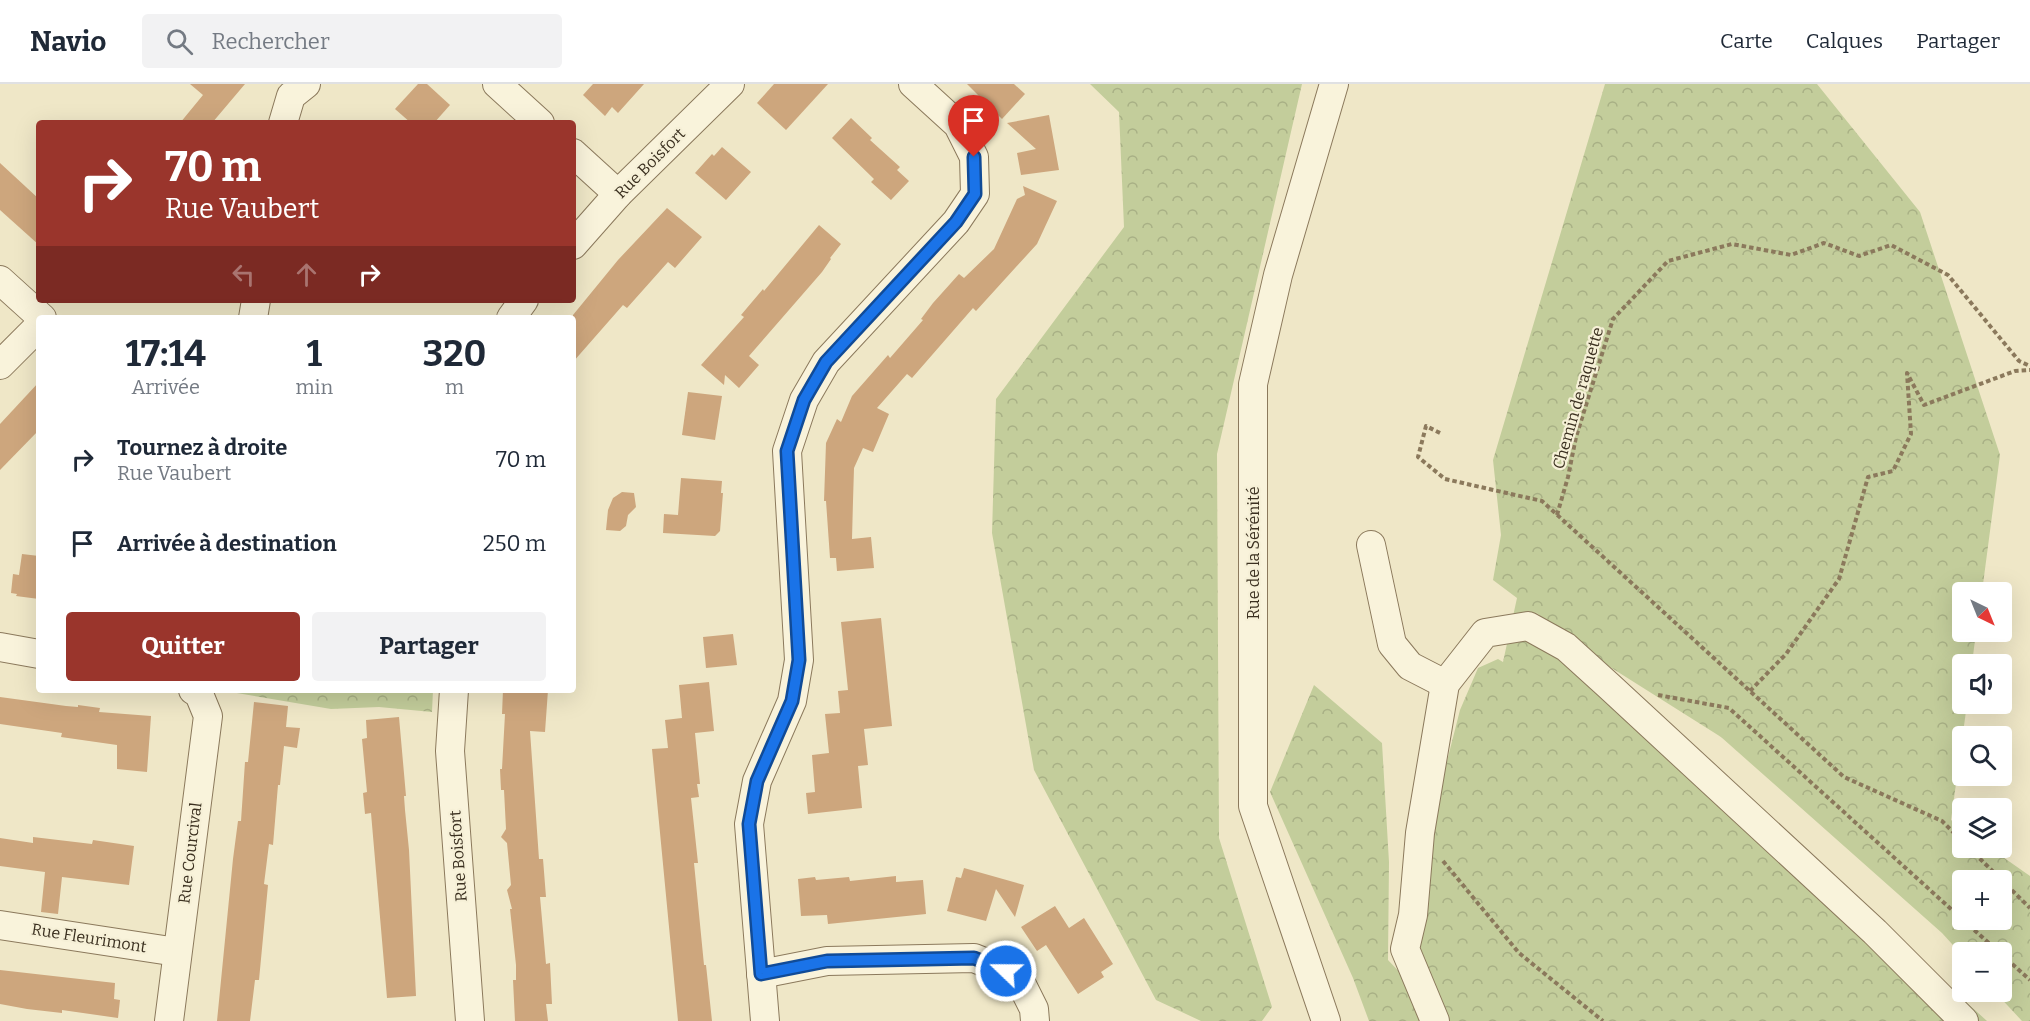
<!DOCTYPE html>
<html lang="fr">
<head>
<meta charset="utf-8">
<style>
	body { margin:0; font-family:Bitter,serif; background:#f2f2f3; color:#1f2937; height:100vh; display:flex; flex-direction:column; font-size:22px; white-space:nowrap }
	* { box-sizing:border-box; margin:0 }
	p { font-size:20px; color:#747a83 }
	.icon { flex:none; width:33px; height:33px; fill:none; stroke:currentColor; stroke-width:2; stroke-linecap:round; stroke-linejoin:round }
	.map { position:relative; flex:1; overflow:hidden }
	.panel { position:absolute; left:36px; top:231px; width:540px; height:378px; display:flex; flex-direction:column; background:#fff; border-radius:6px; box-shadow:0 6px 24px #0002 }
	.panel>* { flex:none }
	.top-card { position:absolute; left:36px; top:36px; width:540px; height:183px; border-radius:6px; box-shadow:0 6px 24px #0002; background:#9a352c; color:#fff; overflow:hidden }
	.needle { width:39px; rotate:137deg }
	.tools { position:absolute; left:1952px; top:498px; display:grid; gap:12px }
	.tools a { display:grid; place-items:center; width:60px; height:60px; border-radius:6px; background:#fff; box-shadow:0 6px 24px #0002; font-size:30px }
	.pin { position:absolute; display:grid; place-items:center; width:51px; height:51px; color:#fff; margin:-62px -26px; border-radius:50% 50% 50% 0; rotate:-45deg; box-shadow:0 0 6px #0007 }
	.pin .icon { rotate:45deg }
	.me { position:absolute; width:66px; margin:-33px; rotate:292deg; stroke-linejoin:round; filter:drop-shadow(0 0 4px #0008) }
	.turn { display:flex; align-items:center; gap:21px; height:126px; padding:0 30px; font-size:27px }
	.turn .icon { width:78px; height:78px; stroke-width:2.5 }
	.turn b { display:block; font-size:42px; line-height:51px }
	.lanes { display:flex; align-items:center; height:57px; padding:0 30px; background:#0003; justify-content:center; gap:30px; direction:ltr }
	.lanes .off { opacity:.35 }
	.eta { display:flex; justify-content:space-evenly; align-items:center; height:102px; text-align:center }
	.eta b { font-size:36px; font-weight:700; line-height:42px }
	.action { display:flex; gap:12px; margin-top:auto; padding:12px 30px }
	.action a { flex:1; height:69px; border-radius:6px; background:#9a352c; color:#fff; font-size:24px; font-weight:700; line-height:69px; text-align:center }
	.action a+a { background:#f2f2f3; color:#1f2937 }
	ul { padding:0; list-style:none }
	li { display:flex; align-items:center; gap:18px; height:84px; padding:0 30px }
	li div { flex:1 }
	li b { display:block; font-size:22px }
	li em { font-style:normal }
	header { display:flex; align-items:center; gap:36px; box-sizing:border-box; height:84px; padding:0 30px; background:#fff; border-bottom:2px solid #e0e1e3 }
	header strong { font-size:28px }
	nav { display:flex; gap:33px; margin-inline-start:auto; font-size:21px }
	.search { width:420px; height:54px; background:#f2f2f3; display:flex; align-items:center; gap:15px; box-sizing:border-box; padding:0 21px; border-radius:6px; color:#747a83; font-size:22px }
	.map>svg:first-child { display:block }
</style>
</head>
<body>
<header>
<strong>Navio</strong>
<div class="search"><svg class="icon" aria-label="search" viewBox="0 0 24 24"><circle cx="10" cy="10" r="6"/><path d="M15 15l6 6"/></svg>Rechercher</div>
<nav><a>Carte</a><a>Calques</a><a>Partager</a></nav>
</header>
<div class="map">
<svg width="2030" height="937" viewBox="0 0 2030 937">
	<defs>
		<pattern id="forest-crowns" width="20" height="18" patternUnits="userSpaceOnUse" patternTransform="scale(1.5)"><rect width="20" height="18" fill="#c3cd9b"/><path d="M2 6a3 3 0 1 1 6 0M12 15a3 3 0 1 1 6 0" fill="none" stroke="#a8b085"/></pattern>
	</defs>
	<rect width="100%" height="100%" fill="#efe7c7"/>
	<!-- forest -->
	<g fill="url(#forest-crowns)" fill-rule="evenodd">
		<path d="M1090,0H1302L1217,370L1219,754L1272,923L1262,937H1201L1156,916L1034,686L992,449L996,315L1124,143L1119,28Z"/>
		<path d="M1605,0H1817L1920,128L2000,371L1982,508H1962V548H1976L1972,580H1962V620H1967L1951,736L1962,744V764H1990L2030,792V937H2022L1995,908H2001V868H1962V871L1942,849L1721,653L1591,571L1534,527L1987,937H1369L1353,894L1270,708L1314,601L1382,659L1389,778L1388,876L1408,897L1415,879L1422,797L1446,681L1460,626L1478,584L1498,575L1503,578L1517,514L1493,496L1501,451L1493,376ZM1962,796H2001V836H1962Z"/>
		<path d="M219,606H433L432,628L379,623L331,625Z"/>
	</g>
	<!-- building -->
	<g fill="#cda67d">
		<path d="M190,0H245L212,39H180L203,11Z"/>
		<path d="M418,0H427L450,21L434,39H411L395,25Z"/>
		<path d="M593,0H644L618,29L612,23L605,32L583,11Z"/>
		<path d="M774,0H828L786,46L757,19Z"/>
		<path d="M967,0H1014L1025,10L1002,35Z"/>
		<path d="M1049,31L1059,86L1021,91L1017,69L1036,65L1007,39Z"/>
		<path d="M851,34L872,54L870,56L900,83L897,86L909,97L891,116L871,98L874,95L832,54Z"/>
		<path d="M722,63L751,88L726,116L695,89L712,70L714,72Z"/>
		<path d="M0,79L39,115V161L0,126Z"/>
		<path d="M1023,102L1057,117L1037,160L976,227L973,224L912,294L907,290L877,324L889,330L873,368L863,364L854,384L853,417L852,455L871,453L874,484L837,487L836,474H830L826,417H824L826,359L837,335L841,338L852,312L888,271L890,274L923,236L921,235L933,219L959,190L964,194L994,165L1017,115L1025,111Z"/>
		<path d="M667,124L702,153L675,184L668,178L627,224L623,221L573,278V231L618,176Z"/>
		<path d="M819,141L841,160L830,174L831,175L822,188L749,272L759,281L739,304L725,291L724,301L701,281L744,233L741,231L763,205L764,207Z"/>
		<path d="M39,298V346L0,386V340Z"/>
		<path d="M688,308L722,312L715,356L682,351Z"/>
		<path d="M681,394L722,397L721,409H723L720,447L715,452L663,449L664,430L678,431Z"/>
		<path d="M622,408L634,409L636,423L628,431L626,442L620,447L606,446L608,426L613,414Z"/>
		<path d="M22,470L39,472V515L16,512L17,510L11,509L13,490L19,491Z"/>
		<path d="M881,534L892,642L864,645L868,681L858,682L862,724L808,730L806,709L815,708L812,671L829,669L825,630L840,629L838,607L848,606L841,538Z"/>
		<path d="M733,550L737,581L706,584L703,553Z"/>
		<path d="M709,598L714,647L695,649L700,700H697L699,713L691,714L698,779H694L704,881H706L712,937H678L652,665L668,664L665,636L682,634L679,601Z"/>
		<path d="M503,606H548L545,648L530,647L539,775H543L546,813H540L546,880L550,879L552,920H546L548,937H515L513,896H516V881L510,825H512L507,806L511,801L507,759L501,753L506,745L504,706H501L500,685H502L505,630H502Z"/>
		<path d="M0,613L66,622L78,623V621L100,624L99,628L151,632L147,688L117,685V661L61,653L62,649L0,640Z"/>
		<path d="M254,618L288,622L286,643L300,644L297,664L284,662L280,701H278L273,761L269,760L264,800L268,801L259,896H255L250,937H217L233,775L238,737H241L245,678H248Z"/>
		<path d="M399,633L406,712H404L405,726L409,766L416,912L387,914L371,729L365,730L363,709L367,708L362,655L367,654L366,636Z"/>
		<path d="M33,753L92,760L93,756L134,762L129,801L62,793L58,830L41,828L45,788L0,782V754L33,759Z"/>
		<path d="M964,784L1024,801L1015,833L996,805L986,837L947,827L956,793L961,794Z"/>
		<path d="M896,792V798L923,796L926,830L828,840L827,831L801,832L798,795L815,793L816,796L849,793L850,797Z"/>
		<path d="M1055,822L1069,844L1084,834L1113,880L1101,888L1104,893L1078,910L1046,861L1037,867L1021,843Z"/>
		<path d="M0,886L115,899L114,915L120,916L118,934L62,926V929L27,925L0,920Z"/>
	</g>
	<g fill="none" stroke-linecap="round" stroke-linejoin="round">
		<defs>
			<g id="minor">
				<path d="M497,0L540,39"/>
				<path d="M283,39L291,12L306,0"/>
				<path d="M573,69L618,110"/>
				<path d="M573,161L618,110L730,0"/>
				<path d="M0,196L42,234"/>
				<path d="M253,234L256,216"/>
				<path d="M511,234L524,216"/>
				<path d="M0,281L39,242"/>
				<path d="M1371,461L1392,560L1410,582L1445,600"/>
				<path d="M0,563L39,570"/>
				<path d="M454,606L450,667L470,937"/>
				<path d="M0,841L177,868"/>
				<path d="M761,890L827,877L974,874L1006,887L1022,901L1034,925L1035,937"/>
				<path d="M169,937L208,632L199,610L193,606"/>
				<path d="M765,937L749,740L757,697L792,617L799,576L787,367L804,316L826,278L956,138L975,110L974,73L958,41L913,0"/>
				<path d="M1326,937L1253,722V300L1278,191L1334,0"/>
				<path d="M1435,937L1405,865L1413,831L1420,749L1445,600L1485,549L1528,542L1566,563L1609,602L1875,848L1964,937"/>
			</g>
		</defs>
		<!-- minor casing -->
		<use href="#minor" stroke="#8b795c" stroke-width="30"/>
		<!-- path -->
		<g stroke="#8b795c" stroke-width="4" stroke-dasharray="4.5 3" stroke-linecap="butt">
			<path d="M1440,349L1426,342L1418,373L1445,395L1542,417L1844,693L1942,737L1962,757"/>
			<path d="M1557,431L1568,393L1576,353L1613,235L1668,177L1732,160L1791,171L1824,159L1859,172L1891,161L1948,191L2019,277L2030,282"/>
			<path d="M1750,607L1786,570L1839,495L1868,393L1893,387L1911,350L1907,289L1924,321L2015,287L2030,286"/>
			<path d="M1658,611L1729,624L1962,835"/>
			<path d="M1969,764L2030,824"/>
			<path d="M1443,777L1519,869L1603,937"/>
			<path d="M1963,836L1999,868"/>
			<path d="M2001,870L2030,896"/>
		</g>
		<!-- minor -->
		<use href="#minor" stroke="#f9f3db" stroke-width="28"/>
	</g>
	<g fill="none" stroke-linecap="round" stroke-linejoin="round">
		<defs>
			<path id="route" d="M974,73L975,110L956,138L826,278L804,316L787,367L799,576L792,617L757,697L749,740L761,890L827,877L974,874L1006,887"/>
		</defs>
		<!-- route casing -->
		<use href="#route" stroke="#114b97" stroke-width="15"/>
		<!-- route -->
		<use href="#route" stroke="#1a73e8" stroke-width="10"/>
	</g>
	<g text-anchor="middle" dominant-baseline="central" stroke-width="4.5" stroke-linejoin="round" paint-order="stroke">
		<!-- street labels -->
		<g font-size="16" fill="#3b3020" stroke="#f6f0d7">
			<text transform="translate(650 79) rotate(-45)">Rue Boisfort</text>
			<text transform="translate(1578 314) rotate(-74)">Chemin de raquette</text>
			<text transform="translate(1253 469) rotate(-90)">Rue de la Sérénité</text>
			<text transform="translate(190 769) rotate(-83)">Rue Courcival</text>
			<text transform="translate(458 772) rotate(-94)">Rue Boisfort</text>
			<text transform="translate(89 854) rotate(9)">Rue Fleurimont</text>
		</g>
	</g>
</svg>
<div class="tools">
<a><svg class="needle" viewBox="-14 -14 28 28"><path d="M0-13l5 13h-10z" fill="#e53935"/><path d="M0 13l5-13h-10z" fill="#747a83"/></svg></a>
<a><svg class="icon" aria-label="sound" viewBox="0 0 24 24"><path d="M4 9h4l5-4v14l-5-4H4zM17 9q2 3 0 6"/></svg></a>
<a><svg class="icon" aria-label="search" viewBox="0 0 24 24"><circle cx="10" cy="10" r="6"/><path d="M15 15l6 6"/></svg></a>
<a><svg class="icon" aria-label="layers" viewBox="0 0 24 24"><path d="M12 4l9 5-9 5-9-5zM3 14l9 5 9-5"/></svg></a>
<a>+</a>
<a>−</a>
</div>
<div class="pin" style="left:974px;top:73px;background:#d93025"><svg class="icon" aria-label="arrive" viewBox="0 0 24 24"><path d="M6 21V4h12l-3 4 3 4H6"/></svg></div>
<svg class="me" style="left:1006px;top:887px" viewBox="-20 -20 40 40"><circle r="17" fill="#1a73e8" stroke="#fff" stroke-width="3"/><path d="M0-11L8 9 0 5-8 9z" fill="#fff"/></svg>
<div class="top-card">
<div class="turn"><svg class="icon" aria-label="right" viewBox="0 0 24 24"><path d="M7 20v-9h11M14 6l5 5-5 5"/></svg><div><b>70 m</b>Rue Vaubert</div></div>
<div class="lanes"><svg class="icon off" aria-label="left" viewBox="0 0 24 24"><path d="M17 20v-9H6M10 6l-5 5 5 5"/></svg><svg class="icon off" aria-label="ahead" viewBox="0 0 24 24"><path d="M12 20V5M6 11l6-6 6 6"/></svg><svg class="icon" aria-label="right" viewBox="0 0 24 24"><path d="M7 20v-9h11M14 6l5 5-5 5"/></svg></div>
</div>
<section class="panel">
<div class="eta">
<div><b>17:14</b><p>Arrivée</p></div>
<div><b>1</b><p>min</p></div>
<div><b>320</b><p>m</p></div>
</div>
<ul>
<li><svg class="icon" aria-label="right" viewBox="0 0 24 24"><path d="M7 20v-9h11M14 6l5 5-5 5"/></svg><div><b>Tournez à droite</b><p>Rue Vaubert</p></div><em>70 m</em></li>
<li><svg class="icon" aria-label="arrive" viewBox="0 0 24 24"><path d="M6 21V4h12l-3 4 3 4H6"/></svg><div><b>Arrivée à destination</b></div><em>250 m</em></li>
</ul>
<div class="action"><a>Quitter</a><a>Partager</a></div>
</section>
</div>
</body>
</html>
